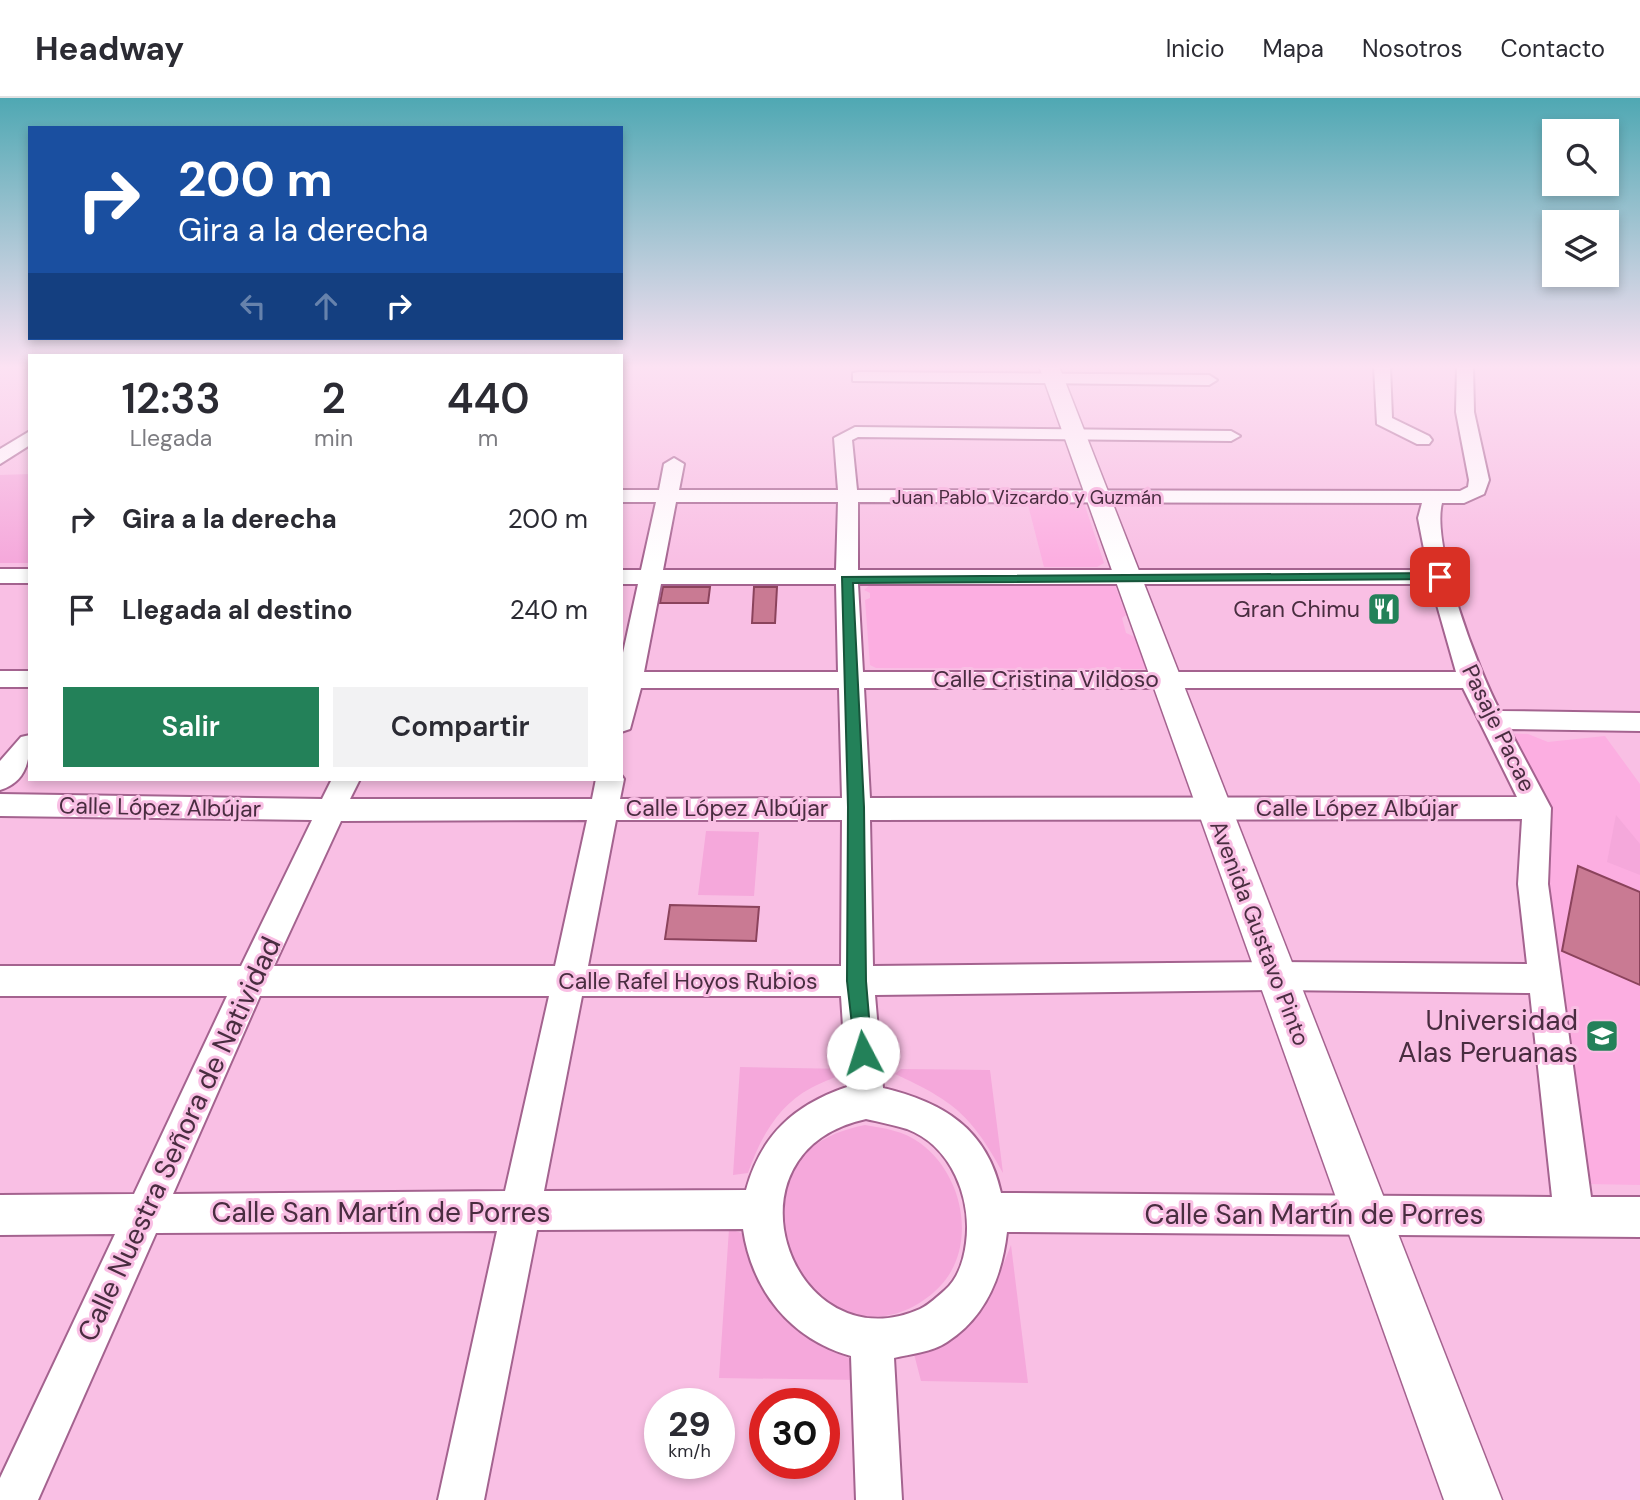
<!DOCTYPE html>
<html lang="es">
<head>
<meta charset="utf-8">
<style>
	body { margin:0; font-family:"DM Sans",sans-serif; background:#f2f2f3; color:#2b2b33; height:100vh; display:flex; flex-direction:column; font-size:26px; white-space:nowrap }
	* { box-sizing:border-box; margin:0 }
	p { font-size:23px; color:#7c7c81 }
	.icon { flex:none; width:38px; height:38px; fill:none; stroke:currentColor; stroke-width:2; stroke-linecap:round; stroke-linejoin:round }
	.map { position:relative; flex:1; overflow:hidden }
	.panel { position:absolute; left:28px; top:256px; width:595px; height:427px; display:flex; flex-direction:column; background:#fff; border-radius:0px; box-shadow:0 4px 10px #0003 }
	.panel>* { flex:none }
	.banner { position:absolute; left:28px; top:28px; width:595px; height:214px; border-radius:0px; box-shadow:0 4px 10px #0003; background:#1a4fa0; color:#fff; overflow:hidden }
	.buttons { position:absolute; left:1542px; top:21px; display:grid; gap:14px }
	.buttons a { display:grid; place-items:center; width:77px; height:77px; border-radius:0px; background:#fff; box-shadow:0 4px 10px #0003; font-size:35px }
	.speed { position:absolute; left:644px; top:1290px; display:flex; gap:14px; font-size:35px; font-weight:700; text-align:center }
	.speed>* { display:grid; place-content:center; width:91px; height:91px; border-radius:50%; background:#fff; box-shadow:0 4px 10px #0003; line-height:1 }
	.speed small { font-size:18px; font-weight:400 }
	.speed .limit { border:10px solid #d22; background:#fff; color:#111 }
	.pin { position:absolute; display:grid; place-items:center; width:60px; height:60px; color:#fff; margin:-30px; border-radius:14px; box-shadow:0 4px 10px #0006 }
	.me { position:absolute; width:77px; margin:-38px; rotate:355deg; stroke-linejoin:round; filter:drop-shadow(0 0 5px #0008) }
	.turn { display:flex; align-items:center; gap:24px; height:147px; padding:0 35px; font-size:32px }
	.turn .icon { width:91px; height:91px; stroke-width:2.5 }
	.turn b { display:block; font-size:49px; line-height:60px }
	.lanes { display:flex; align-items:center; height:66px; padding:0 35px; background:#0003; justify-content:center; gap:35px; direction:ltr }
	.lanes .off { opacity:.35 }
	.eta { display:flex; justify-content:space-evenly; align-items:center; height:119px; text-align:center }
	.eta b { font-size:42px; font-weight:600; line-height:49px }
	.button { display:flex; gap:14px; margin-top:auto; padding:14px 35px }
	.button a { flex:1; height:80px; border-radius:0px; background:#238159; color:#fff; font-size:28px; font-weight:600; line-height:80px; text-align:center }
	.button a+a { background:#f2f2f3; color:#2b2b33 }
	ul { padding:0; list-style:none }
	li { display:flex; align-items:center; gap:21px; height:91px; padding:0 35px }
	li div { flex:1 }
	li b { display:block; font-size:26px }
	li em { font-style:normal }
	header { display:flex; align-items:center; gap:42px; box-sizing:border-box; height:98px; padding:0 35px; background:#fff; border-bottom:2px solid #e1e1e2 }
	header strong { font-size:33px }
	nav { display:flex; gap:38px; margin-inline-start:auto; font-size:24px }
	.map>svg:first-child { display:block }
</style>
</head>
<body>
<header>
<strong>Headway</strong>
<nav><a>Inicio</a><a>Mapa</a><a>Nosotros</a><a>Contacto</a></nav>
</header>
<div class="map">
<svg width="1640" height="1402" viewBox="0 0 1640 1402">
	<rect width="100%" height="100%" fill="#f9bfe4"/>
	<!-- built -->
	<g fill="#fcaee1">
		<path d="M1027,403L1084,405L1104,465L1097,469H1044Z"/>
		<path d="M870,487H1115L1126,517L1122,520L1126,535L1135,539L1146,571L876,570L870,567L865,502L870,500V495L864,492Z"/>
		<path d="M1505,635L1528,636L1548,644L1605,638L1640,686V1087L1588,1086L1541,789Z"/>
	</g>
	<!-- green -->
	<g fill="#f5a8db">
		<path d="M30,376V465H0V377Z"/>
		<path d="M1616,717L1640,746V777L1607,764Z"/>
		<path d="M706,733L759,734L754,798L698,797Z"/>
		<path d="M740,969L850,971C838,979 824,983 811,990C777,1008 760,1041 748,1075L733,1077Z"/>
		<path d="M901,971L990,972L1003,1075C972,1018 954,1003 895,976Z"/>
		<path d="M865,1027C884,1030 904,1033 920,1045C962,1075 978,1145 942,1186C898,1235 826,1229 792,1169C787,1160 787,1144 785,1133C784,1124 780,1111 781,1102C785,1057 827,1034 865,1027Z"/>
		<path d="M729,1131L745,1136L765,1190L785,1220L817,1244L850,1261L860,1282L719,1280Z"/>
		<path d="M1011,1147L1028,1285L921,1283L914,1256C979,1237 988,1205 1011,1147Z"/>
	</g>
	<!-- building -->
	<g fill="#c97a93" stroke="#8b435c" stroke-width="2">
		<path d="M663,489H710L708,505H660Z"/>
		<path d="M754,489H777L775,525H752Z"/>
		<path d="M1578,768L1640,794V887L1562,853Z"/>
		<path d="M670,807L759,809L756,843L665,841Z"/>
	</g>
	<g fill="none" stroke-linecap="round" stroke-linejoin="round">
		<defs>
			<g id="minor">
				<path d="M1374,268H1390L1392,320L1429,338L1432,342L1429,346H1417L1377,326Z"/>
				<path d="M1457,268H1473L1474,314L1489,382L1484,396L1464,405H1442C1431,448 1478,572 1500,613L1640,615V633L1509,631L1551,710L1548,786L1591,1099H1640V1139L1007,1134C1002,1178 986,1219 947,1244C932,1254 911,1256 894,1260L902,1402H856L851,1258C790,1241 752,1192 743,1131L537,1132L484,1402H438L497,1133L156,1135L38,1402H0V1380L115,1136L0,1137V1097L134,1096L227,898H0V868H241L312,722L0,718V696L322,701L332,681H360L350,701H592L596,681H621V677L624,681L620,701L842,700L839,590H641L630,631L621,634V564L638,486H621V472H641L656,404H621V392H659L664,366L674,360L684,366L679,392H838L834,340L855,329L1231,333L1240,338L1231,343L858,339L852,342L857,392L1460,393L1468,389L1469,382L1456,314ZM676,404H838L836,472H663ZM858,404L1422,405L1418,420L1428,472H858ZM661,486H836L838,574H644ZM858,486H1431L1456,574H863ZM864,590H1463L1517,699L870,700ZM1522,721L1518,786L1527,866L1277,864L873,868L870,722ZM587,722L555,868H274L341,723ZM616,722H842L841,868H588ZM1277,892L1530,895L1552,1099L1001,1095C987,1030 942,1004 883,990L875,897ZM260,898H549L505,1093L173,1096ZM582,898H841L847,989C794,1007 761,1037 746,1092L544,1093ZM866,1021C879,1024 894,1027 907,1031C952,1048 972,1101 966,1145C964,1161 958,1181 945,1192C938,1198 929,1207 920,1211C793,1268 714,1054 866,1021Z"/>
				<path d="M859,274L1209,277L1217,282L1209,287L853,283V275Z"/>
				<path d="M30,333V347L0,366V351Z"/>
				<rect x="0" y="471" width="30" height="14"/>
				<rect x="0" y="573" width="30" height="16"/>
				<path d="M30,637C30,661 27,684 0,692V663L21,639Z"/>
			</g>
			<path id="major" d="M1039,268H1059L1502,1402H1444Z"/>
		</defs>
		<!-- minor casing -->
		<use href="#minor" stroke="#a4638f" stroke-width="4"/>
		<!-- major casing -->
		<use href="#major" stroke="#a4638f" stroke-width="3"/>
		<!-- minor -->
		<use href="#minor" fill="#fff" fill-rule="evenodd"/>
		<!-- major -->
		<use href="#major" fill="#fff" fill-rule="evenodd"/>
	</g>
	<!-- sky -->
	<linearGradient id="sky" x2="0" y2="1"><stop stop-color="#4fa8b3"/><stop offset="0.58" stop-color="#fce2f3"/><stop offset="1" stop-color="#fce2f3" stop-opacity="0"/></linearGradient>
	<rect width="1640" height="464" fill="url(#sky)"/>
	<!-- route -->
	<path fill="#238159" stroke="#17543a" stroke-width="2" d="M1440,475L1447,479L1445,481L853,485L864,709L866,883L872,955L870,962L863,965L856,962L847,883L848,709L842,479Z"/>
	<!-- icons -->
	<defs>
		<symbol id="restaurant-square" viewBox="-11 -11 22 22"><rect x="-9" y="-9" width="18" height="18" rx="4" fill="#238159" stroke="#f9bfe4"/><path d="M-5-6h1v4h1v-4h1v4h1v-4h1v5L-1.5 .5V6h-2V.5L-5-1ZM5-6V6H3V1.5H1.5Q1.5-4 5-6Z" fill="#fff"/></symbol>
		<symbol id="university-square" viewBox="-11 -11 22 22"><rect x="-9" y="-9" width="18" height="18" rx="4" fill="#238159" stroke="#f9bfe4"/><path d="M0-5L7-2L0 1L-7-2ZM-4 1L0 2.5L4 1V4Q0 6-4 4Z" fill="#fff"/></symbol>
	</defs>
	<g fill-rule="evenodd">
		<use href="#restaurant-square" x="1365" y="492" width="38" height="38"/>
		<use href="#university-square" x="1583" y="919" width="38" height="38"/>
	</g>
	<g text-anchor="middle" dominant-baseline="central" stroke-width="6" stroke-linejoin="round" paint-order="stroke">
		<!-- far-street labels -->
		<g font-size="19" fill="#492d40" stroke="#f9bfe4">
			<text x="1027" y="399">Juan Pablo Vizcardo y Guzmán</text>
		</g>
		<!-- poi labels -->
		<g font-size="23" fill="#492d40" stroke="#f9bfe4" text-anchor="end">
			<text x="1360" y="511">Gran Chimu</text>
		</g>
		<!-- street labels -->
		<g font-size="23" fill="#492d40" stroke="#f9bfe4">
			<text x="1046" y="581">Calle Cristina Vildoso</text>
			<text transform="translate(1499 630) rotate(64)">Pasaje Pacae</text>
			<text transform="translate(160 709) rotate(1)">Calle López Albújar</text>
			<text x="727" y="710">Calle López Albújar</text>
			<text x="1357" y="710">Calle López Albújar</text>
			<text transform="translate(1260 835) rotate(69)">Avenida Gustavo Pinto</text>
			<text x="688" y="883">Calle Rafel Hoyos Rubios</text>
		</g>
		<!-- near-poi labels -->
		<g font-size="28" fill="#492d40" stroke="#f9bfe4" text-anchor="end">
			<text x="1578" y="922">Universidad<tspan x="1578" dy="32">Alas Peruanas</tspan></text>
		</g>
		<!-- near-street labels -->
		<g font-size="28" fill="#492d40" stroke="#f9bfe4">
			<text transform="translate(179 1041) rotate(-65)">Calle Nuestra Señora de Natividad</text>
			<text x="381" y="1114">Calle San Martín de Porres</text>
			<text x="1314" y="1116">Calle San Martín de Porres</text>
		</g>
	</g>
</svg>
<div class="buttons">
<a><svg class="icon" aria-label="search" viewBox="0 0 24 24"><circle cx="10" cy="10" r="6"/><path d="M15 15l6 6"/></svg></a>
<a><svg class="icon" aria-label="layers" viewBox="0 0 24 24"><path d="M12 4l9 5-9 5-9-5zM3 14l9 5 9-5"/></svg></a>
</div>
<div class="speed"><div>29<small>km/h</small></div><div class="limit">30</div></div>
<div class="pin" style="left:1440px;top:479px;background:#d93025"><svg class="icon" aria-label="arrive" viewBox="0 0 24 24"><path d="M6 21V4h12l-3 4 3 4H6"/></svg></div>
<svg class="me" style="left:863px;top:955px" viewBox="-20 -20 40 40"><circle r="19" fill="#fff"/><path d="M0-13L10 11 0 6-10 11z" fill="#238159"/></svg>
<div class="banner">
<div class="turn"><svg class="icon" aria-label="right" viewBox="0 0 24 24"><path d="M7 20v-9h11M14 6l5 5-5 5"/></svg><div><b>200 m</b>Gira a la derecha</div></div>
<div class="lanes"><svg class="icon off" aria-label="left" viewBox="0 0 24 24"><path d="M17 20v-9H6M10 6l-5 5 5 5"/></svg><svg class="icon off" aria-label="ahead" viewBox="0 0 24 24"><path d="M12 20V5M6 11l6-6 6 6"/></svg><svg class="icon" aria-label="right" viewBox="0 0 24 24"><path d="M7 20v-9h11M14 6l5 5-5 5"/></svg></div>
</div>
<section class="panel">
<div class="eta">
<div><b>12:33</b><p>Llegada</p></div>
<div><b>2</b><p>min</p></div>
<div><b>440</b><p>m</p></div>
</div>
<ul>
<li><svg class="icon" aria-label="right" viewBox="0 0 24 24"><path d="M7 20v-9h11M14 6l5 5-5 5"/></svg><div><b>Gira a la derecha</b></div><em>200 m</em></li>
<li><svg class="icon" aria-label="arrive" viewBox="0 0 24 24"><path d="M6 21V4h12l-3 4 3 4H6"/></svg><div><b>Llegada al destino</b></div><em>240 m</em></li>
</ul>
<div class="button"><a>Salir</a><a>Compartir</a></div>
</section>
</div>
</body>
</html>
